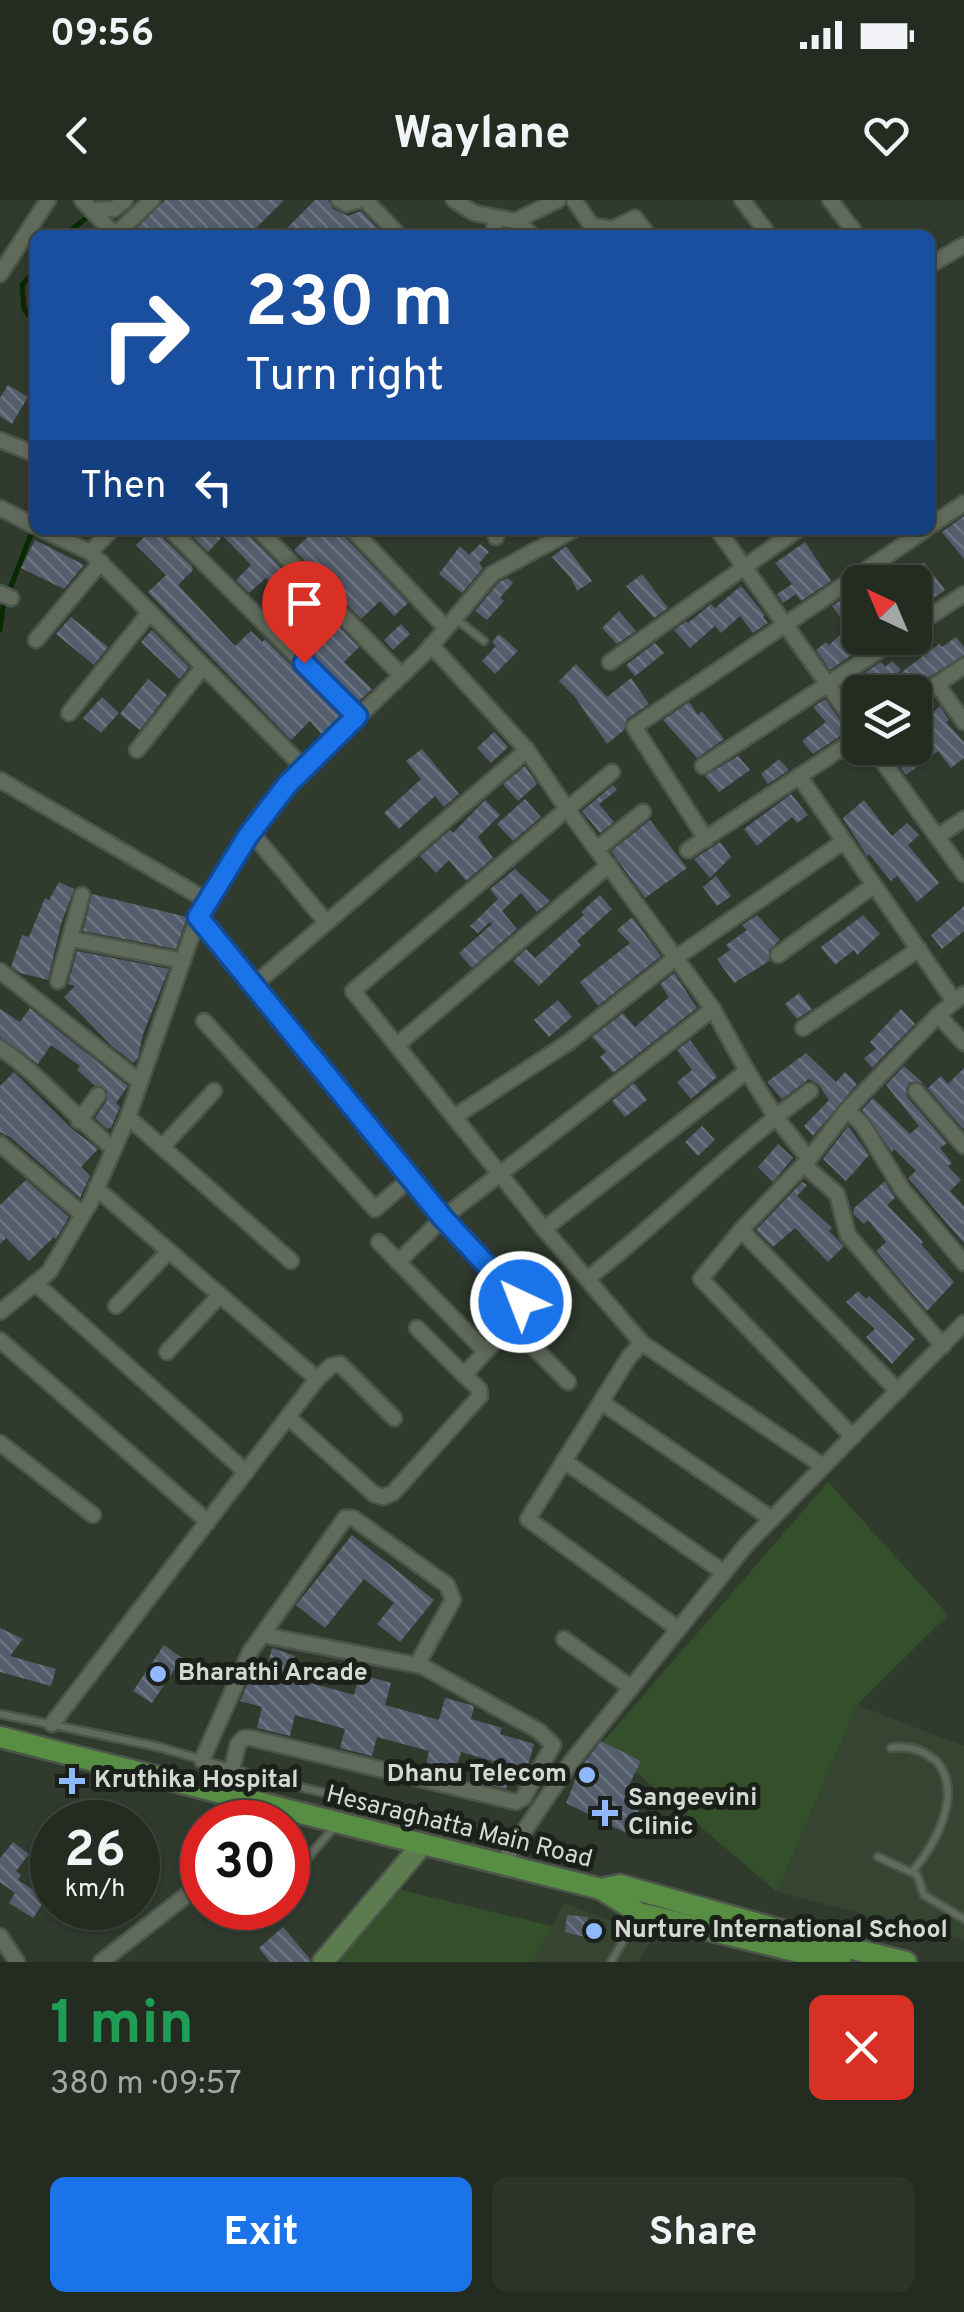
<!DOCTYPE html>
<html lang="en">
<head>
<meta charset="utf-8">
<style>
	body { margin:0; font-family:Overpass,sans-serif; background:#2c342a; color:#f1f3f6; height:100vh; display:flex; flex-direction:column; font-size:38px; white-space:nowrap }
	* { box-sizing:border-box; margin:0 }
	p { font-size:32px; color:#a3a7a5 }
	.icon { flex:none; width:55px; height:55px; fill:none; stroke:currentColor; stroke-width:2; stroke-linecap:round; stroke-linejoin:round }
	.map { position:relative; height:1762px; overflow:hidden }
	.details { display:flex; flex-direction:column; background:#242c22; flex:1 }
	.details>* { flex:none }
	.guide { position:absolute; left:30px; top:30px; width:905px; height:305px; border-radius:15px; box-shadow:0 2px 8px #0004,0 0 0 2px #414840; background:#1a4fa0; color:#fff; overflow:hidden }
	.needle { width:65px; rotate:316deg }
	.controls { position:absolute; left:842px; top:365px; display:grid; gap:20px }
	.controls a { display:grid; place-items:center; width:90px; height:90px; border-radius:15px; background:#242c22; box-shadow:0 2px 8px #0004,0 0 0 2px #414840; font-size:50px }
	.speed { position:absolute; left:30px; top:1600px; display:flex; gap:20px; font-size:50px; font-weight:700; text-align:center }
	.speed>* { display:grid; place-content:center; width:130px; height:130px; border-radius:50%; background:#242c22; box-shadow:0 2px 8px #0004,0 0 0 2px #414840; line-height:1 }
	.speed small { font-size:25px; font-weight:400 }
	.speed .limit { border:15px solid #d22; background:#fff; color:#111 }
	.pin { position:absolute; display:grid; place-items:center; width:85px; height:85px; color:#fff; margin:-102px -42px; border-radius:50% 50% 50% 0; rotate:-45deg; box-shadow:0 0 10px #0007 }
	.pin .icon { rotate:45deg }
	.me { position:absolute; width:110px; margin:-55px; rotate:317deg; stroke-linejoin:round; filter:drop-shadow(0 0 8px #0008) }
	.turn { display:flex; align-items:center; gap:35px; height:210px; padding:0 50px; font-size:45px }
	.turn .icon { width:130px; height:130px; stroke-width:2.5 }
	.turn b { display:block; font-size:70px; line-height:85px }
	.then { display:flex; align-items:center; height:95px; padding:0 50px; background:#0003; gap:20px; font-size:38px }
	.round { display:grid; place-items:center; flex:none; width:105px; height:105px; border-radius:15px; background:#2c342a }
	.overview { display:flex; align-items:center; justify-content:space-between; height:170px; padding:0 50px }
	h1 { font-size:60px; font-weight:700; line-height:75px; color:#1e9e55 }
	.button { display:flex; gap:20px; margin-top:auto; padding:20px 50px }
	.button a { flex:1; height:115px; border-radius:15px; background:#1a73e8; color:#fff; font-size:40px; font-weight:700; line-height:115px; text-align:center }
	.button a+a { background:#2c342a; color:#f1f3f6 }
	.status { display:flex; justify-content:space-between; align-items:center; height:70px; padding:0 50px; background:#242c22; direction:ltr }
	.status svg { height:28px; fill:currentColor }
	header { display:flex; justify-content:space-between; align-items:center; height:130px; padding:0 50px; background:#242c22; font-size:45px; font-weight:700 }
	.map>svg:first-child { display:block }
</style>
</head>
<body>
<div class="status"><b>09:56</b><svg viewBox="0 0 49 12"><path d="M0 12V9h3v3zM5 12V6h3v6zM10 12V3h3v9zM15 12V0h3v12zM26 1h20v11H26zM47 4h2v5h-2z"/></svg></div>
<header><svg class="icon" aria-label="back" viewBox="0 0 24 24"><path d="M15 5l-7 7 7 7"/></svg>Waylane<svg class="icon" aria-label="heart" viewBox="0 0 24 24"><path d="M12 20l-8-8c-3-5 5-10 8-4 3-6 11-1 8 4z"/></svg></header>
<div class="map">
<svg width="964" height="1762" viewBox="0 0 964 1762">
	<defs>
		<pattern id="building-back-hatch" width="6" height="6" patternUnits="userSpaceOnUse" patternTransform="scale(2.5)"><rect width="6" height="6" fill="#545d6c"/><path d="M-1 5l2 2M0 0l6 6M5-1l2 2" fill="none" stroke="#6c7480"/></pattern>
	</defs>
	<rect width="100%" height="100%" fill="#303a2d"/>
	<!-- built -->
	<g fill="#364432">
		<path d="M857,1505L964,1546V1740L777,1692Z"/>
		<path d="M564,1703L654,1737L637,1762H533Z"/>
	</g>
	<!-- grass -->
	<g fill="#33502a">
		<path d="M828,1282L948,1415L857,1505L777,1692L602,1543Z"/>
		<path d="M397,1689L552,1726L533,1762H334Z"/>
	</g>
	<g fill="none" stroke-linecap="round" stroke-linejoin="round">
		<!-- stream -->
		<g stroke="#092900" stroke-width="5">
			<path d="M65,35L90,15"/>
			<path d="M35,70L22,85L24,109L35,124"/>
			<path d="M0,430L3,407L33,329"/>
		</g>
	</g>
	<!-- building -->
	<g fill="url(#building-back-hatch)">
		<path d="M165,0H284L249,35H130Z"/>
		<path d="M315,0H328L333,9L348,16L361,11L384,35H280Z"/>
		<path d="M8,185L28,197L12,224L0,216V198Z"/>
		<path d="M964,316V359L942,332Z"/>
		<path d="M151,330H161L163,338L192,366L193,370L178,385L235,446L251,431L262,442L265,439L343,517L323,536L310,521L291,540L148,392L166,375L136,345Z"/>
		<path d="M186,330H249L251,337L359,447L344,462L372,489L358,502L280,424L296,409L266,378L249,393L236,380L251,365L223,336L208,352Z"/>
		<path d="M315,330H343L345,337L408,403L394,416L380,401L361,419L294,350Z"/>
		<path d="M35,340L84,365L64,389L21,368Z"/>
		<path d="M805,342L831,381L801,401L796,394L783,403L777,394L792,384L775,363Z"/>
		<path d="M480,344L489,352L479,363L483,368L462,393L439,374L460,346L469,355Z"/>
		<path d="M566,346L592,381L577,391L571,378L552,357Z"/>
		<path d="M924,362L945,390L915,412V382H895Z"/>
		<path d="M642,374L668,408L654,418L626,386Z"/>
		<path d="M508,378L513,383L500,398L504,401L487,420L475,411L499,382Z"/>
		<path d="M741,386L765,415L763,417L768,423L753,433L740,416L721,433L715,426L690,448L674,430L686,421L688,423L711,404L715,408Z"/>
		<path d="M860,387V438H876L830,470L816,450L826,442L829,445L848,428L832,406Z"/>
		<path d="M619,411L636,431L617,444L602,428Z"/>
		<path d="M71,417L108,447L94,465L56,434Z"/>
		<path d="M401,424L410,434L393,450L384,440Z"/>
		<path d="M152,430L189,467L180,479L141,442Z"/>
		<path d="M499,434L518,451L495,474L482,461L496,446L492,442Z"/>
		<path d="M956,437L964,447V455L905,492L894,478L939,444L942,447Z"/>
		<path d="M655,443L664,453L635,476L626,465Z"/>
		<path d="M892,461L901,470L879,487L860,492L859,500L849,488L846,491L843,487L881,462L885,467Z"/>
		<path d="M576,464L607,497L631,478L649,504L627,519L624,530L607,544L575,497L559,481Z"/>
		<path d="M148,479L167,495L140,530L120,514Z"/>
		<path d="M102,497L119,513L101,533L83,518Z"/>
		<path d="M825,499L848,531L813,554L802,541L826,522L813,507Z"/>
		<path d="M689,502L698,515L702,511L724,539L697,558L663,520Z"/>
		<path d="M940,506L949,520L946,522L964,542V558L951,568L938,551L906,575L895,560L915,548V529Z"/>
		<path d="M494,532L508,547L491,563L477,548Z"/>
		<path d="M422,549L459,594L444,607L435,596L399,629L384,613L421,579L406,561Z"/>
		<path d="M738,556L750,570L719,592L705,576Z"/>
		<path d="M779,559L789,570L768,584L761,574Z"/>
		<path d="M525,566L537,584L518,601L503,584Z"/>
		<path d="M613,585L617,590L599,604L614,622L600,633L582,611Z"/>
		<path d="M791,594L808,615L797,623L792,617L757,646L744,629Z"/>
		<path d="M525,599L541,617L513,641L497,624Z"/>
		<path d="M485,600L500,615L478,637L493,658L466,681L449,660L436,673L420,656L450,630L453,633Z"/>
		<path d="M864,600L892,636L907,623L919,635L908,645L939,683L917,702L897,676L891,681L869,654L867,656L843,618Z"/>
		<path d="M650,620L687,668L645,698L611,651Z"/>
		<path d="M720,642L731,657L710,678L694,659Z"/>
		<path d="M515,669L550,701L537,712L521,693L502,711L517,729L472,768L459,753L492,724L490,722L478,733L470,726L498,699L490,689Z"/>
		<path d="M716,676L731,696L717,706L703,687Z"/>
		<path d="M59,682L74,689L61,724L48,780L20,773L11,767L22,735L29,737L45,698L49,700Z"/>
		<path d="M92,694L187,717L176,749L83,731Z"/>
		<path d="M600,695L612,709L577,741L581,745L539,786L513,761L526,749L535,758L584,715L581,712Z"/>
		<path d="M964,706V731L942,749L931,735Z"/>
		<path d="M757,715L780,740L769,750V761L734,783L717,759L730,750L726,745L747,730L742,725Z"/>
		<path d="M863,715L880,734L857,755L854,750L835,765L821,747Z"/>
		<path d="M632,717L661,756L598,806L580,782L630,743L617,730Z"/>
		<path d="M77,751L169,769L143,834L138,858L133,863L112,846L64,797L75,786L68,784Z"/>
		<path d="M674,773L697,808L613,873L600,857L606,852L592,837L623,813L635,827L669,797L660,784Z"/>
		<path d="M799,793L812,809L797,819L785,804Z"/>
		<path d="M558,800L572,817L549,837L534,820Z"/>
		<path d="M30,808L128,886L116,903L120,907L111,928L107,929L95,918L107,900V890L94,885L77,870L80,866L51,845L38,864L0,837V809L20,822Z"/>
		<path d="M901,809L915,824L872,868L864,858L876,849L870,842Z"/>
		<path d="M690,840L717,877L691,899L677,882L692,870L677,850Z"/>
		<path d="M806,853L836,882L845,872L857,884L813,936L804,926L829,900L818,884L809,879L782,899L767,882Z"/>
		<path d="M904,866L923,883L910,882L906,889L907,897L947,943L940,948L952,963L948,966L961,980L950,991L964,1006V1043L908,978L916,971L894,949L892,952L862,910L873,898L910,934L919,926L886,885Z"/>
		<path d="M964,868V928L963,929L924,884L928,888L941,876L948,884Z"/>
		<path d="M14,872L72,929L98,949L81,967L90,976L80,998L10,937L0,932V886Z"/>
		<path d="M634,883L647,900L625,917L612,901Z"/>
		<path d="M702,926L715,940L698,956L685,942Z"/>
		<path d="M848,926L869,955L846,981L823,959Z"/>
		<path d="M778,944L793,958L773,982L758,967Z"/>
		<path d="M26,980L69,1017L56,1039L54,1037L29,1061L6,1038L0,1044V1005Z"/>
		<path d="M885,981L895,998L887,1005L923,1042L921,1044L954,1082L927,1111L876,1051L886,1042L868,1020L864,1024L853,1014L854,1008Z"/>
		<path d="M802,982L807,985L797,996L832,1028L829,1031L844,1046L828,1062L795,1028L773,1047L756,1030Z"/>
		<path d="M858,1091L866,1099L869,1096L915,1139L892,1164L866,1137L875,1129L846,1102Z"/>
		<path d="M352,1335L434,1400L400,1442L377,1424L394,1403L364,1379L325,1428L296,1405Z"/>
		<path d="M0,1428L23,1439L10,1456L56,1469L51,1486L0,1472Z"/>
		<path d="M164,1445L182,1458L152,1503L133,1491Z"/>
		<path d="M272,1448L295,1456L293,1462L308,1466L304,1481L354,1495L360,1474L391,1483L385,1505L439,1520L445,1498L471,1505L474,1507L471,1519L502,1528L500,1534L534,1544L526,1572L522,1578L510,1574L506,1589L485,1584L492,1561L461,1552L454,1576L425,1569L429,1551L377,1537L372,1556L340,1548L345,1529L295,1515L290,1536L257,1528L262,1507L240,1501L253,1471L265,1473Z"/>
		<path d="M601,1541L641,1561L625,1593L643,1602L628,1634L566,1603L580,1568Z"/>
		<path d="M13,1642L29,1654L16,1671L21,1675L18,1680L46,1698L33,1718L9,1703L15,1693L0,1682V1658Z"/>
		<path d="M567,1715L588,1717L585,1737L565,1732Z"/>
		<path d="M283,1727L310,1759V1762H270L259,1748Z"/>
	</g>
	<g fill="none" stroke-linecap="round" stroke-linejoin="round">
		<defs>
			<g id="lane">
				<path d="M455,418L484,441"/>
				<path d="M0,1514L159,1547L267,1579L499,1635"/>
				<path d="M891,1548C908,1545 923,1550 936,1561C964,1592 936,1644 912,1672"/>
				<path d="M878,1657L917,1675L924,1695L964,1719"/>
				<path d="M288,1681L336,1625"/>
				<path d="M611,1762L638,1715"/>
			</g>
			<g id="street">
				<path d="M82,0L115,35L152,0"/>
				<path d="M339,0L346,4L359,0"/>
				<path d="M365,0L399,35"/>
				<path d="M454,0L474,13L515,21L558,0"/>
				<path d="M574,0L592,26L612,29L635,18L648,35"/>
				<path d="M742,0L769,35"/>
				<path d="M830,0L857,35"/>
				<path d="M91,10L114,9L125,0"/>
				<path d="M515,21L532,35"/>
				<path d="M494,35L495,17"/>
				<path d="M930,65L964,45"/>
				<path d="M0,74L48,0"/>
				<path d="M0,240L35,254"/>
				<path d="M0,308L35,326"/>
				<path d="M930,326L964,303"/>
				<path d="M43,330L90,352L304,568"/>
				<path d="M171,330L357,516"/>
				<path d="M259,330L401,475"/>
				<path d="M353,330L446,428"/>
				<path d="M718,330L860,530"/>
				<path d="M496,337L497,330"/>
				<path d="M90,352L111,330"/>
				<path d="M0,393L11,398"/>
				<path d="M915,426L964,394"/>
				<path d="M36,440L101,362"/>
				<path d="M431,445L527,550"/>
				<path d="M610,462L797,330"/>
				<path d="M937,484L964,522"/>
				<path d="M915,499L964,466"/>
				<path d="M69,513L150,412"/>
				<path d="M873,548L964,674"/>
				<path d="M137,550L203,467"/>
				<path d="M703,566L898,438"/>
				<path d="M799,576L954,801"/>
				<path d="M0,580L208,701"/>
				<path d="M251,632L326,722"/>
				<path d="M938,636L964,619"/>
				<path d="M706,639L634,527L925,330"/>
				<path d="M597,649L643,612"/>
				<path d="M688,650L860,536"/>
				<path d="M198,717L443,1018L713,809L567,609L353,791L544,1029"/>
				<path d="M71,739L183,761"/>
				<path d="M778,755L874,685"/>
				<path d="M0,771L140,882"/>
				<path d="M58,781L82,695"/>
				<path d="M254,785L527,550L567,609L612,572"/>
				<path d="M713,809L747,871"/>
				<path d="M938,815L964,843"/>
				<path d="M204,821L375,1009L411,978"/>
				<path d="M803,828L919,749"/>
				<path d="M397,845L609,665"/>
				<path d="M0,848C42,876 74,917 114,949"/>
				<path d="M916,891L964,946"/>
				<path d="M847,910L863,925L902,989L964,1063"/>
				<path d="M128,917L291,1061"/>
				<path d="M454,917L569,842L677,757L843,642"/>
				<path d="M79,921L98,895"/>
				<path d="M0,944L82,1014"/>
				<path d="M162,947L214,891"/>
				<path d="M809,959L775,916L747,871L544,1029L642,1143L823,1266"/>
				<path d="M804,965L837,994L848,1035L943,1146"/>
				<path d="M96,988L317,1179"/>
				<path d="M741,1030L898,1191"/>
				<path d="M379,1042L485,1151"/>
				<path d="M587,1079C664,1019 732,948 810,891"/>
				<path d="M35,1083L246,1272"/>
				<path d="M116,1106L169,1051"/>
				<path d="M0,1112L49,1072L91,1001L128,917L198,717L248,636L287,585L426,452L492,374L573,330"/>
				<path d="M511,1124L568,1182"/>
				<path d="M417,1128L464,1175"/>
				<path d="M0,1140L208,1322"/>
				<path d="M642,1143L629,1157L528,1319L677,1428"/>
				<path d="M167,1152L220,1095"/>
				<path d="M601,1202L772,1319"/>
				<path d="M288,1217L374,1294L383,1297L393,1293L480,1196L479,1189L464,1175L522,1112L521,1103L443,1018L398,1062"/>
				<path d="M853,1237L701,1079L741,1030L809,959L847,910L938,815L964,794"/>
				<path d="M0,1243L93,1315"/>
				<path d="M564,1261L723,1372"/>
				<path d="M263,1435L422,1466"/>
				<path d="M564,1439L630,1487"/>
				<path d="M52,1524L317,1179L331,1166L340,1164L394,1218"/>
				<path d="M202,1560L250,1452L336,1331L345,1318H353L447,1385L453,1400L420,1459L422,1466L539,1531L553,1545L523,1598L516,1602L251,1538H244L238,1544L232,1569"/>
				<path d="M501,1665L571,1562L747,1344L964,1123"/>
				<path d="M0,1736L17,1762"/>
				<path d="M101,1762L202,1683"/>
			</g>
			<path id="secondary" d="M323,1762L421,1646"/>
			<g id="primary">
				<path d="M0,1537L601,1689L620,1685L816,1740L906,1762"/>
				<path d="M601,1689L639,1713L840,1762"/>
			</g>
		</defs>
		<!-- lane casing -->
		<use href="#lane" stroke="#4d554a" stroke-width="11"/>
		<!-- street casing -->
		<use href="#street" stroke="#4d554a" stroke-width="19"/>
		<!-- secondary casing -->
		<use href="#secondary" stroke="#4d554a" stroke-width="25"/>
		<!-- primary casing -->
		<use href="#primary" stroke="#4d554a" stroke-width="25"/>
		<!-- lane -->
		<use href="#lane" stroke="#606b5c" stroke-width="6"/>
		<!-- street -->
		<use href="#street" stroke="#606b5c" stroke-width="14"/>
		<!-- secondary -->
		<use href="#secondary" stroke="#5c7c4f" stroke-width="20"/>
		<!-- primary -->
		<use href="#primary" stroke="#588e43" stroke-width="20"/>
	</g>
	<g fill="none" stroke-linecap="round" stroke-linejoin="round">
		<defs>
			<path id="route" d="M304,463L357,516L287,585L248,636L198,717L443,1018L521,1102"/>
		</defs>
		<!-- route casing -->
		<use href="#route" stroke="#114b97" stroke-width="25"/>
		<!-- route -->
		<use href="#route" stroke="#1a73e8" stroke-width="18"/>
	</g>
	<!-- markers -->
	<g fill="#8fb8fd" stroke="#1b201a" stroke-width="4">
		<circle cx="158" cy="1474" r="10"/>
		<circle cx="587" cy="1575" r="10"/>
		<path d="M67 1566h10v10h10v10h-10v10h-10v-10h-10v-10h10z"/>
		<path d="M600 1598h10v10h10v10h-10v10h-10v-10h-10v-10h10z"/>
		<circle cx="594" cy="1731" r="10"/>
	</g>
	<g text-anchor="middle" dominant-baseline="central" stroke-width="10" stroke-linejoin="round" paint-order="stroke">
		<!-- poi labels -->
		<g font-size="25" font-weight="bold" fill="#d4dad2" stroke="#1b201a" text-anchor="start">
			<text x="178" y="1474">Bharathi Arcade</text>
			<text x="567" y="1575" text-anchor="end">Dhanu Telecom</text>
			<text x="94" y="1581">Kruthika Hospital</text>
			<text x="628" y="1599">Sangeevini<tspan x="628" dy="29">Clinic</tspan></text>
			<text x="614" y="1731">Nurture International School</text>
		</g>
		<!-- street labels -->
		<g font-size="25" fill="#d4dad2" stroke="#1b201a">
			<text transform="translate(459 1628) rotate(14)">Hesaraghatta Main Road</text>
		</g>
	</g>
</svg>
<div class="controls">
<a><svg class="needle" viewBox="-14 -14 28 28"><path d="M0-13l5 13h-10z" fill="#e53935"/><path d="M0 13l5-13h-10z" fill="#a3a7a5"/></svg></a>
<a><svg class="icon" aria-label="layers" viewBox="0 0 24 24"><path d="M12 4l9 5-9 5-9-5zM3 14l9 5 9-5"/></svg></a>
</div>
<div class="speed"><div>26<small>km/h</small></div><div class="limit">30</div></div>
<div class="pin" style="left:304px;top:463px;background:#d93025"><svg class="icon" aria-label="arrive" viewBox="0 0 24 24"><path d="M6 21V4h12l-3 4 3 4H6"/></svg></div>
<svg class="me" style="left:521px;top:1102px" viewBox="-20 -20 40 40"><circle r="17" fill="#1a73e8" stroke="#fff" stroke-width="3"/><path d="M0-11L8 9 0 5-8 9z" fill="#fff"/></svg>
<div class="guide">
<div class="turn"><svg class="icon" aria-label="right" viewBox="0 0 24 24"><path d="M7 20v-9h11M14 6l5 5-5 5"/></svg><div><b>230 m</b>Turn right</div></div>
<div class="then">Then<svg class="icon" aria-label="left" viewBox="0 0 24 24"><path d="M17 20v-9H6M10 6l-5 5 5 5"/></svg></div>
</div>
</div>
<section class="details">
<div class="overview"><div><h1>1 min</h1><p>380 m · 09:57</p></div><a class="round" style="background:#d93025;color:#fff"><svg class="icon" aria-label="close" viewBox="0 0 24 24"><path d="M6 6l12 12M18 6L6 18"/></svg></a></div>
<div class="button"><a>Exit</a><a>Share</a></div>
</section>
</body>
</html>
